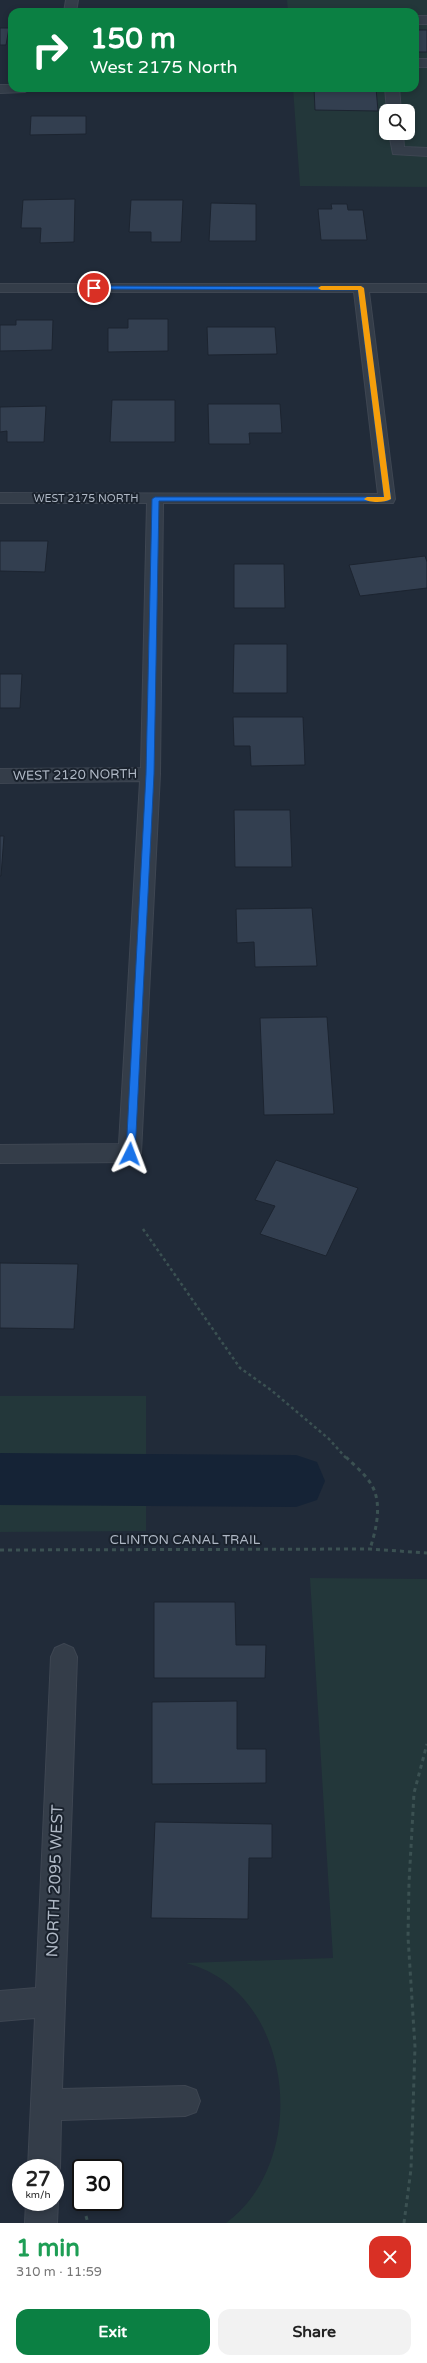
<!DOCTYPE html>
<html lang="en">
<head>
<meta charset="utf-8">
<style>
	body { margin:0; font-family:"Varela Round",sans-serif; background:#f2f2f2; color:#222; height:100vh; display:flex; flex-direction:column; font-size:15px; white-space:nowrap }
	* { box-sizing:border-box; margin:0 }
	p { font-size:13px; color:#767676 }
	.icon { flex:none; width:22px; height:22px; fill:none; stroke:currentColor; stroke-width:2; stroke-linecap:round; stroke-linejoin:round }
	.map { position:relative; height:2223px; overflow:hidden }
	.sheet { display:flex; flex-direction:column; background:#fff; flex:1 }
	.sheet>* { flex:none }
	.hud { position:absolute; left:8px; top:8px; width:411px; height:84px; border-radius:12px; box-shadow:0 2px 6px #0003; background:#0b8043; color:#fff; overflow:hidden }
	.buttons { position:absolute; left:379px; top:104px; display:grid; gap:8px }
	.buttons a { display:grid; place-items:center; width:36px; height:36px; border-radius:8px; background:#fff; box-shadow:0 2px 6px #0003; font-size:20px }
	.speed { position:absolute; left:12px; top:2159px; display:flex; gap:8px; font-size:20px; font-weight:700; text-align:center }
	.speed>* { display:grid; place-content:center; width:52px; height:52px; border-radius:50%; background:#fff; box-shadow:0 2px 6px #0003; line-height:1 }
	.speed small { font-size:10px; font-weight:400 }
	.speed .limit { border:2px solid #111; border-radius:6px; background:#fff; color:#111 }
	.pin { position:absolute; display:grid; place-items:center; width:34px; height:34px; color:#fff; margin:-17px; border:2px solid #fff; border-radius:50%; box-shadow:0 1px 4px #0007 }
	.me { position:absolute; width:44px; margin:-22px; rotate:3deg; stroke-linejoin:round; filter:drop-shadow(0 0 3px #0008) }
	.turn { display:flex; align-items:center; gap:14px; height:84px; padding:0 16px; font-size:18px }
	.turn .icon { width:52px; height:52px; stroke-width:2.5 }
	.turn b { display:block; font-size:28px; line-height:34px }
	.round { display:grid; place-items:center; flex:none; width:42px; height:42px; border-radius:12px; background:#f2f2f2 }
	.overview { display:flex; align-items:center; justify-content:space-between; height:68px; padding:0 16px }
	h1 { font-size:24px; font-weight:700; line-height:30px; color:#1e9e55 }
	.button { display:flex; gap:8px; margin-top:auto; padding:8px 16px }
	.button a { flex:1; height:46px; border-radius:12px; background:#0b8043; color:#fff; font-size:16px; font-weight:700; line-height:46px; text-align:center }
	.button a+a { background:#f2f2f2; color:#222 }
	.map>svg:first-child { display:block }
</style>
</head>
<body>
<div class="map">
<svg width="427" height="2223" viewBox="0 0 427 2223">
	<rect width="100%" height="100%" fill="#212b39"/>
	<!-- green -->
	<g fill="#23373a" fill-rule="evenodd">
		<path d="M287,0H427V187L300,186L293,88H415V12H288ZM386,111H408V133H386Z"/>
		<path d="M0,1396H146V1531L0,1532Z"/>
		<path d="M310,1578L427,1579V2223H226C312,2160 294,1991 186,1963L333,1958Z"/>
	</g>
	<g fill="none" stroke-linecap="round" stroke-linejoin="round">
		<!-- canal -->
		<path fill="#152336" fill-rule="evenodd" d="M0,1453L296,1455L317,1462L325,1481L317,1500L296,1507L0,1505Z"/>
	</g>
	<!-- building -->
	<g fill="#333f50" stroke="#1c2430">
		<path d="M0,28H9L6,45H0Z"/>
		<rect x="415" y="30" width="12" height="22"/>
		<path d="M314,88H376L378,111L315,110Z"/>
		<path d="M31,116H86V134L30,135Z"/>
		<path d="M75,199L74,242L40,243L41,228H21L23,200Z"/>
		<path d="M131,200H183L181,242H151V232H129Z"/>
		<path d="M211,203L256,204V241H209Z"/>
		<path d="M331,204H347L348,210H363L367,240H321L318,209H332Z"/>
		<path d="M128,319H168V351L108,352V328H128Z"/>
		<path d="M16,320H53L52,350L0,351V325H16Z"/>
		<path d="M207,327H275L277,354L208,355Z"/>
		<path d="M112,400H175V442H110Z"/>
		<path d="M208,404H280L282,433H249L250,444H209Z"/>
		<path d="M46,406L44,442H7V431L0,432V407Z"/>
		<path d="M0,541H48L45,572L0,571Z"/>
		<path d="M425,556L427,562V588L360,596L349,565Z"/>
		<path d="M234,564H284L285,608H234Z"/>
		<path d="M234,644H287V693H233Z"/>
		<path d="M0,674H22L20,708H0Z"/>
		<path d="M233,717H303L305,765L251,766L250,746H234Z"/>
		<path d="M234,810H290L292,867H235Z"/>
		<path d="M0,836H4L1,876H0Z"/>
		<path d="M312,908L317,966L255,967L254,942L237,943L236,909Z"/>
		<path d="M327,1017L334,1114L264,1115L260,1018Z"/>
		<path d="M276,1160L358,1188L326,1256L260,1234L275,1206L255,1200Z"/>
		<path d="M0,1263L78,1264L74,1329L0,1328Z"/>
		<path d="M154,1602H235L236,1645H266L265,1678H154Z"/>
		<path d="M237,1701V1749H266V1783L152,1784V1702Z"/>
		<path d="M155,1822L272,1824V1858H249L248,1919L151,1918Z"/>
	</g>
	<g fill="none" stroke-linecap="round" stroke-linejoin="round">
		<defs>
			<g id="minor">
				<path d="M66,0H78L76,12H64Z"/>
				<rect x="415" y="16" width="12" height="8"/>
				<rect x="415" y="59" width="12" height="8"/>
				<path d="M0,85H12V88H32L25,92L0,93Z"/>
				<path d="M385,88H399L401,111H387Z"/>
				<path d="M389,133H403L404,147L427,148V156L393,154Z"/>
				<path d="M0,284H427V292H369L395,499L393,503H163L160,774L141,1153L138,1159L130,1162L0,1163V1145L119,1144L140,781L0,783V769L141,768L147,503H0V493L378,494L354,292H0Z"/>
				<path d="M64,1644L73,1648L77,1657L62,2089L185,2086L196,2090L200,2101L196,2112L185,2116L61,2120L60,2168L55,2179V2168H28L35,2018L0,2021V1991L36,1988L51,1657L55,1648Z"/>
				<path d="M55,2195L58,2202L57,2223H25L26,2202H55Z"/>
			</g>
		</defs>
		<!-- minor casing -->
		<use href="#minor" stroke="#3e4652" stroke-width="2"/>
		<!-- path-far1 -->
		<path stroke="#3b5152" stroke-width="2.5" stroke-dasharray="3 3" stroke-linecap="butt" d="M143,1229L240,1368L271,1390L329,1439L346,1458"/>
		<!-- path -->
		<g stroke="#3b5152" stroke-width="3" stroke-dasharray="4 4" stroke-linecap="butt">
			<path d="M346,1457C354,1465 365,1474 371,1484C383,1503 376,1530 370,1549"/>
			<path d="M0,1550L370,1549L427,1553"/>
			<path d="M86,2216L88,2223"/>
			<path d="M404,2223L411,2169L415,2047L408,1937L409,1883L414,1793L427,1744"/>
		</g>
		<!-- minor -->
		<use href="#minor" fill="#343d49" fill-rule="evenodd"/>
	</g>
	<!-- route -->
	<path fill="#1a73e8" stroke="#114b97" d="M94,286L363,287L391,499L387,501H159L154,774L135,1154L130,1157L126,1154L146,774L152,499L155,497H384L358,290L92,289Z"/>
	<!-- slow -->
	<path fill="#f59e0b" d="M361,286L364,288L391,499C385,503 369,503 364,499L367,497H384L358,290H321L318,288L321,286Z"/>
	<g text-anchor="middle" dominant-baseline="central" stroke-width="4" stroke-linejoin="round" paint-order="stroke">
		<!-- far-street labels -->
		<g font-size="11" fill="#afb8c5" stroke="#1a222d">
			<text x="86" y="498">WEST 2175 NORTH</text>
		</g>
		<!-- street labels -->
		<g font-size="13" fill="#afb8c5" stroke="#1a222d">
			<text transform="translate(75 775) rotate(-1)">WEST 2120 NORTH</text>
			<text x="185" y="1540">CLINTON CANAL TRAIL</text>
		</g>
		<!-- near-street labels -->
		<g font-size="16" fill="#afb8c5" stroke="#1a222d">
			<text transform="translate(55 1881) rotate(-88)">NORTH 2095 WEST</text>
		</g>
	</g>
</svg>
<div class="buttons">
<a><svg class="icon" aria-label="search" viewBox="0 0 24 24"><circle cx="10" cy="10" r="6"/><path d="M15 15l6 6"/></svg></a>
</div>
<div class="speed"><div>27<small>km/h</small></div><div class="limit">30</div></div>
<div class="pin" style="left:94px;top:288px;background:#d93025"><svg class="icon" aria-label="arrive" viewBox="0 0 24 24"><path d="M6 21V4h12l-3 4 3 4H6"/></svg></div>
<svg class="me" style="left:130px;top:1154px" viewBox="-20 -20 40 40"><path d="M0-17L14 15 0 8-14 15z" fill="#1a73e8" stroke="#fff" stroke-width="4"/></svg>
<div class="hud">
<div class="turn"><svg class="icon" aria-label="right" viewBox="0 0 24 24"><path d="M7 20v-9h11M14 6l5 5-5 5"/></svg><div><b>150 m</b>West 2175 North</div></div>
</div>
</div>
<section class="sheet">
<div class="overview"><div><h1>1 min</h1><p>310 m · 11:59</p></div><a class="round" style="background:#d93025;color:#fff"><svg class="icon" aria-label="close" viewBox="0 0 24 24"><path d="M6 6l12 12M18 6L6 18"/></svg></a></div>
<div class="button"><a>Exit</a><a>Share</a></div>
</section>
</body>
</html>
